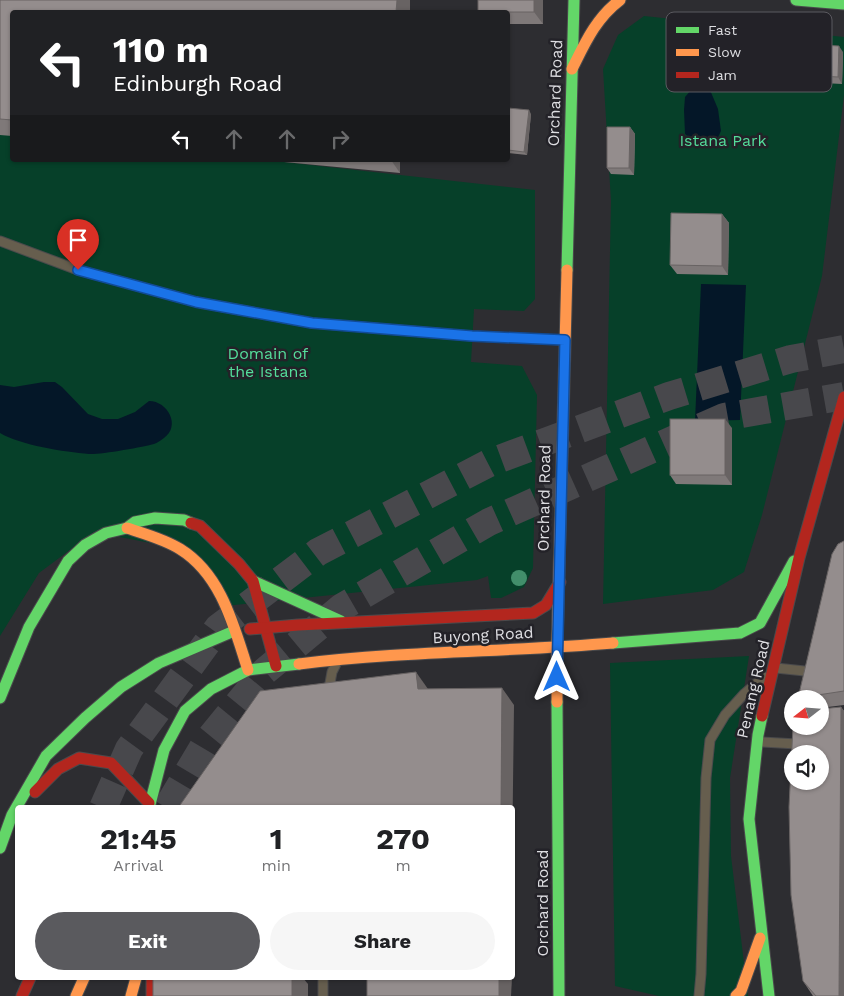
<!DOCTYPE html>
<html lang="en">
<head>
<meta charset="utf-8">
<style>
	body { margin:0; font-family:"Work Sans",sans-serif; background:#f6f6f6; color:#202124; height:100vh; display:flex; flex-direction:column; font-size:19px; white-space:nowrap }
	* { box-sizing:border-box; margin:0 }
	p { font-size:16px; color:#757577 }
	.icon { flex:none; width:28px; height:28px; fill:none; stroke:currentColor; stroke-width:2; stroke-linecap:round; stroke-linejoin:round }
	.map { position:relative; flex:1; overflow:hidden }
	.details { position:absolute; left:15px; top:805px; width:500px; height:175px; display:flex; flex-direction:column; background:#fff; border-radius:5px; box-shadow:0 1px 4px #0004 }
	.details>* { flex:none }
	.banner { position:absolute; left:10px; top:10px; width:500px; height:152px; border-radius:5px; box-shadow:0 1px 4px #0004; background:#202124; color:#fff; overflow:hidden }
	.needle { width:32px; rotate:253deg }
	.controls { position:absolute; left:784px; top:690px; display:grid; gap:10px }
	.controls a { display:grid; place-items:center; width:45px; height:45px; border-radius:50%; background:#fff; box-shadow:0 1px 4px #0004; font-size:25px }
	.pin { position:absolute; display:grid; place-items:center; width:42px; height:42px; color:#fff; margin:-51px -21px; border-radius:50% 50% 50% 0; rotate:-45deg; box-shadow:0 0 5px #0007 }
	.pin .icon { rotate:45deg }
	.me { position:absolute; width:55px; margin:-28px; rotate:0deg; stroke-linejoin:round; filter:drop-shadow(0 0 4px #0008) }
	.turn { display:flex; align-items:center; gap:18px; height:105px; padding:0 20px; font-size:22px }
	.turn .icon { width:65px; height:65px; stroke-width:2.5 }
	.turn b { display:block; font-size:35px; line-height:42px }
	.lanes { display:flex; align-items:center; height:48px; padding:0 20px; background:#0003; justify-content:center; gap:25px; direction:ltr }
	.lanes .off { opacity:.35 }
	.eta { display:flex; justify-content:space-evenly; align-items:center; height:85px; text-align:center }
	.eta b { font-size:30px; font-weight:700; line-height:35px }
	.action { display:flex; gap:10px; margin-top:auto; padding:10px 20px }
	.action a { flex:1; height:58px; border-radius:30px; background:#5a5a5e; color:#fff; font-size:20px; font-weight:700; line-height:58px; text-align:center }
	.action a+a { background:#f6f6f6; color:#202124 }
	.map>svg:first-child { display:block }
</style>
</head>
<body>
<div class="map">
<svg width="844" height="996" viewBox="0 0 844 996">
	<rect width="100%" height="100%" fill="#2d2d31"/>
	<!-- green -->
	<g fill="#064029">
		<path d="M644,16L844,37V95L822,276L762,515L744,572L713,590L603,604L611,201L603,69L618,35Z"/>
		<path d="M0,131L12,132V160H266L535,190V299L524,311L474,309L471,362L522,366L537,395L533,568L524,587L501,598H491L488,576L477,580L225,606L192,551L94,532L39,573L0,636Z"/>
		<path d="M749,656L730,778L731,856L748,996H659L615,986L610,663Z"/>
	</g>
	<!-- water -->
	<g fill="#041728">
		<path d="M698,82L710,90L718,109L721,131L713,148L703,147L685,134L684,110L685,97Z"/>
		<path d="M701,284L746,285L740,420L695,421Z"/>
		<path d="M44,382H55L62,387L88,414L102,419H118L135,412L149,401C168,401 181,426 164,438C161,440 157,443 154,444C144,447 98,455 89,454C65,452 20,445 0,433V385L14,387Z"/>
	</g>
	<g fill="none" stroke-linecap="round" stroke-linejoin="round">
		<!-- highway-tunnel -->
		<g stroke="#48484c" stroke-width="28" stroke-dasharray="28 14" stroke-linecap="butt">
			<path d="M103,808L129,749L218,628L318,552L491,462L669,396L791,359L844,349"/>
			<path d="M167,808L205,744L265,671L342,607L489,522L724,417L844,396"/>
		</g>
		<defs>
			<g id="lane">
				<path d="M0,241L78,270L196,302L312,323L472,336L562,340"/>
				<path d="M776,668L814,672"/>
				<path d="M328,694L332,672L336,664"/>
				<path d="M760,742L797,744"/>
				<path d="M323,996V978"/>
				<path d="M699,996L701,974L706,778L710,740L725,715L744,694L764,677"/>
			</g>
			<g id="fast">
				<path d="M796,0L844,4"/>
				<path d="M567,270L574,0"/>
				<path d="M253,581L341,621"/>
				<path d="M613,643L740,633L760,623L794,561"/>
				<path d="M0,698L29,627L68,561L85,545L106,533L127,528L135,522L155,518L184,520L191,523"/>
				<path d="M557,702L559,996"/>
				<path d="M762,716L758,735L749,819L769,996"/>
				<path d="M149,808L164,750L185,711L211,689L248,670L299,664"/>
				<path d="M0,848L12,815L46,756L85,718L121,687L159,663L234,631"/>
			</g>
			<g id="slow">
				<path d="M572,69C585,43 596,18 620,0"/>
				<path d="M127,528C145,534 164,539 180,549C222,575 234,627 248,670"/>
				<path d="M299,664C403,651 508,652 613,643"/>
				<path d="M557,702V648L567,270"/>
				<path d="M76,996L84,978"/>
				<path d="M131,996L136,978"/>
				<path d="M736,996L741,991L760,938"/>
			</g>
			<g id="jam">
				<path d="M191,523L200,526L239,564L253,581L276,666"/>
				<path d="M250,629L298,625L533,613L546,605L560,582"/>
				<path d="M762,716L799,558L844,397"/>
				<path d="M35,792L58,769L79,758L111,763L149,803"/>
				<path d="M152,978V996"/>
				<path d="M22,996L30,978"/>
			</g>
		</defs>
		<!-- lane casing -->
		<use href="#lane" stroke="#4a4a4c" stroke-width="11"/>
		<!-- fast casing -->
		<use href="#fast" stroke="#4a4a4c" stroke-width="13"/>
		<!-- slow casing -->
		<use href="#slow" stroke="#4a4a4c" stroke-width="13"/>
		<!-- jam casing -->
		<use href="#jam" stroke="#4a4a4c" stroke-width="13"/>
		<!-- lane -->
		<use href="#lane" stroke="#665e4e" stroke-width="9"/>
		<!-- fast -->
		<use href="#fast" stroke="#63d668" stroke-width="11"/>
		<!-- slow -->
		<use href="#slow" stroke="#ff974d" stroke-width="11"/>
		<!-- jam -->
		<use href="#jam" stroke="#b3261e" stroke-width="11"/>
	</g>
	<!-- trees -->
	<circle fill="#428e6b" cx="519" cy="578" r="8"/>
	<!-- wall -->
	<g fill="#7f7979">
		<path d="M0,0H410V12H12V136L0,135Z"/>
		<path d="M543,0V24H508V12H478Z"/>
		<path d="M843,52L842,84L823,83L819,76Z"/>
		<path d="M508,108L531,114L527,155L508,153Z"/>
		<path d="M630,127L635,134L634,175L611,174L607,168Z"/>
		<path d="M263,160H400V173Z"/>
		<path d="M722,214L729,223L728,275L677,274L670,265Z"/>
		<path d="M732,428V485L676,484L670,475Z"/>
		<path d="M844,541V705L820,708V699H799L798,698Z"/>
		<path d="M841,707L844,711V996H813L803,981Z"/>
	</g>
	<!-- shaded-wall -->
	<g fill="#686363">
		<path d="M397,0H410V12H396Z"/>
		<path d="M534,0H543V24L534,12Z"/>
		<path d="M839,46L843,52L842,84L838,77Z"/>
		<path d="M529,110L531,114L527,155L524,152Z"/>
		<path d="M630,127L635,134L634,175L629,168Z"/>
		<path d="M391,160H400V173Z"/>
		<path d="M722,214L729,223L728,275L722,266Z"/>
		<path d="M725,419L732,428V485L725,475Z"/>
		<path d="M416,672L428,689H418Z"/>
		<path d="M502,688L514,705L512,866V808H501Z"/>
		<path d="M841,707L844,711V996H839Z"/>
		<path d="M292,978H303L308,984V996H292Z"/>
		<path d="M499,978H512L511,996H499Z"/>
	</g>
	<!-- building -->
	<g fill="#948d8d" stroke="#686363" fill-rule="evenodd">
		<path d="M0,0H397L396,12H12V120L0,119Z"/>
		<rect x="478" y="0" width="56" height="12"/>
		<path d="M820,45L839,46L838,77L819,76Z"/>
		<path d="M508,108L529,110L524,152L508,150Z"/>
		<path d="M607,127H630L629,168H607Z"/>
		<path d="M671,213L722,214V266L670,265Z"/>
		<rect x="670" y="419" width="55" height="56"/>
		<path d="M844,541V691L798,698L832,554L838,544Z"/>
		<path d="M416,672L418,689L502,688L501,808L211,807V808H178L260,691Z"/>
		<path d="M841,707L839,996H816L803,981L791,895L789,807L793,726H820V709ZM792,754H820V781H792Z"/>
		<rect x="153" y="978" width="139" height="18"/>
		<rect x="367" y="978" width="132" height="18"/>
	</g>
	<g fill="none" stroke-linecap="round" stroke-linejoin="round">
		<defs>
			<path id="route" d="M78,270L196,302L312,323L472,336L565,340L557,677"/>
		</defs>
		<!-- route casing -->
		<use href="#route" stroke="#114b97" stroke-width="12"/>
		<!-- route -->
		<use href="#route" stroke="#1a73e8" stroke-width="9"/>
	</g>
	<g text-anchor="middle" dominant-baseline="central" stroke-width="5" stroke-linejoin="round" paint-order="stroke">
		<!-- street labels -->
		<g font-size="16" fill="#dedee2" stroke="#232228">
			<text transform="translate(555 93) rotate(-88)">Orchard Road</text>
			<text transform="translate(544 498) rotate(-89)">Orchard Road</text>
			<text transform="translate(483 635) rotate(-3)">Buyong Road</text>
			<text transform="translate(753 689) rotate(-77)">Penang Road</text>
			<text transform="translate(542 903) rotate(-90)">Orchard Road</text>
		</g>
		<!-- park labels -->
		<g font-size="16" fill="#54de9b" stroke="#232228">
			<text x="723" y="140">Istana Park</text>
			<text x="268" y="353">Domain of<tspan x="268" dy="18">the Istana</tspan></text>
		</g>
	</g>
	<!-- legend -->
	<rect x="666" y="12" width="166" height="80" rx="8" fill="#232228" stroke="#5b5a60" stroke-width="1"/>
	<rect x="676" y="27" width="23" height="6" fill="#63d668"/>
	<rect x="676" y="49" width="23" height="7" fill="#ff974d"/>
	<rect x="676" y="72" width="23" height="6" fill="#b3261e"/>
	<g font-size="14" fill="#dedee2">
		<text x="708" y="35">Fast</text>
		<text x="708" y="57">Slow</text>
		<text x="708" y="80">Jam</text>
	</g>
</svg>
<div class="controls">
<a><svg class="needle" viewBox="-14 -14 28 28"><path d="M0-13l5 13h-10z" fill="#e53935"/><path d="M0 13l5-13h-10z" fill="#757577"/></svg></a>
<a><svg class="icon" aria-label="sound" viewBox="0 0 24 24"><path d="M4 9h4l5-4v14l-5-4H4zM17 9q2 3 0 6"/></svg></a>
</div>
<div class="pin" style="left:78px;top:270px;background:#d93025"><svg class="icon" aria-label="arrive" viewBox="0 0 24 24"><path d="M6 21V4h12l-3 4 3 4H6"/></svg></div>
<svg class="me" style="left:557px;top:677px" viewBox="-20 -20 40 40"><path d="M0-17L14 15 0 8-14 15z" fill="#1a73e8" stroke="#fff" stroke-width="4"/></svg>
<div class="banner">
<div class="turn"><svg class="icon" aria-label="left" viewBox="0 0 24 24"><path d="M17 20v-9H6M10 6l-5 5 5 5"/></svg><div><b>110 m</b>Edinburgh Road</div></div>
<div class="lanes"><svg class="icon" aria-label="left" viewBox="0 0 24 24"><path d="M17 20v-9H6M10 6l-5 5 5 5"/></svg><svg class="icon off" aria-label="ahead" viewBox="0 0 24 24"><path d="M12 20V5M6 11l6-6 6 6"/></svg><svg class="icon off" aria-label="ahead" viewBox="0 0 24 24"><path d="M12 20V5M6 11l6-6 6 6"/></svg><svg class="icon off" aria-label="right" viewBox="0 0 24 24"><path d="M7 20v-9h11M14 6l5 5-5 5"/></svg></div>
</div>
<section class="details">
<div class="eta">
<div><b>21:45</b><p>Arrival</p></div>
<div><b>1</b><p>min</p></div>
<div><b>270</b><p>m</p></div>
</div>
<div class="action"><a>Exit</a><a>Share</a></div>
</section>
</div>
</body>
</html>
